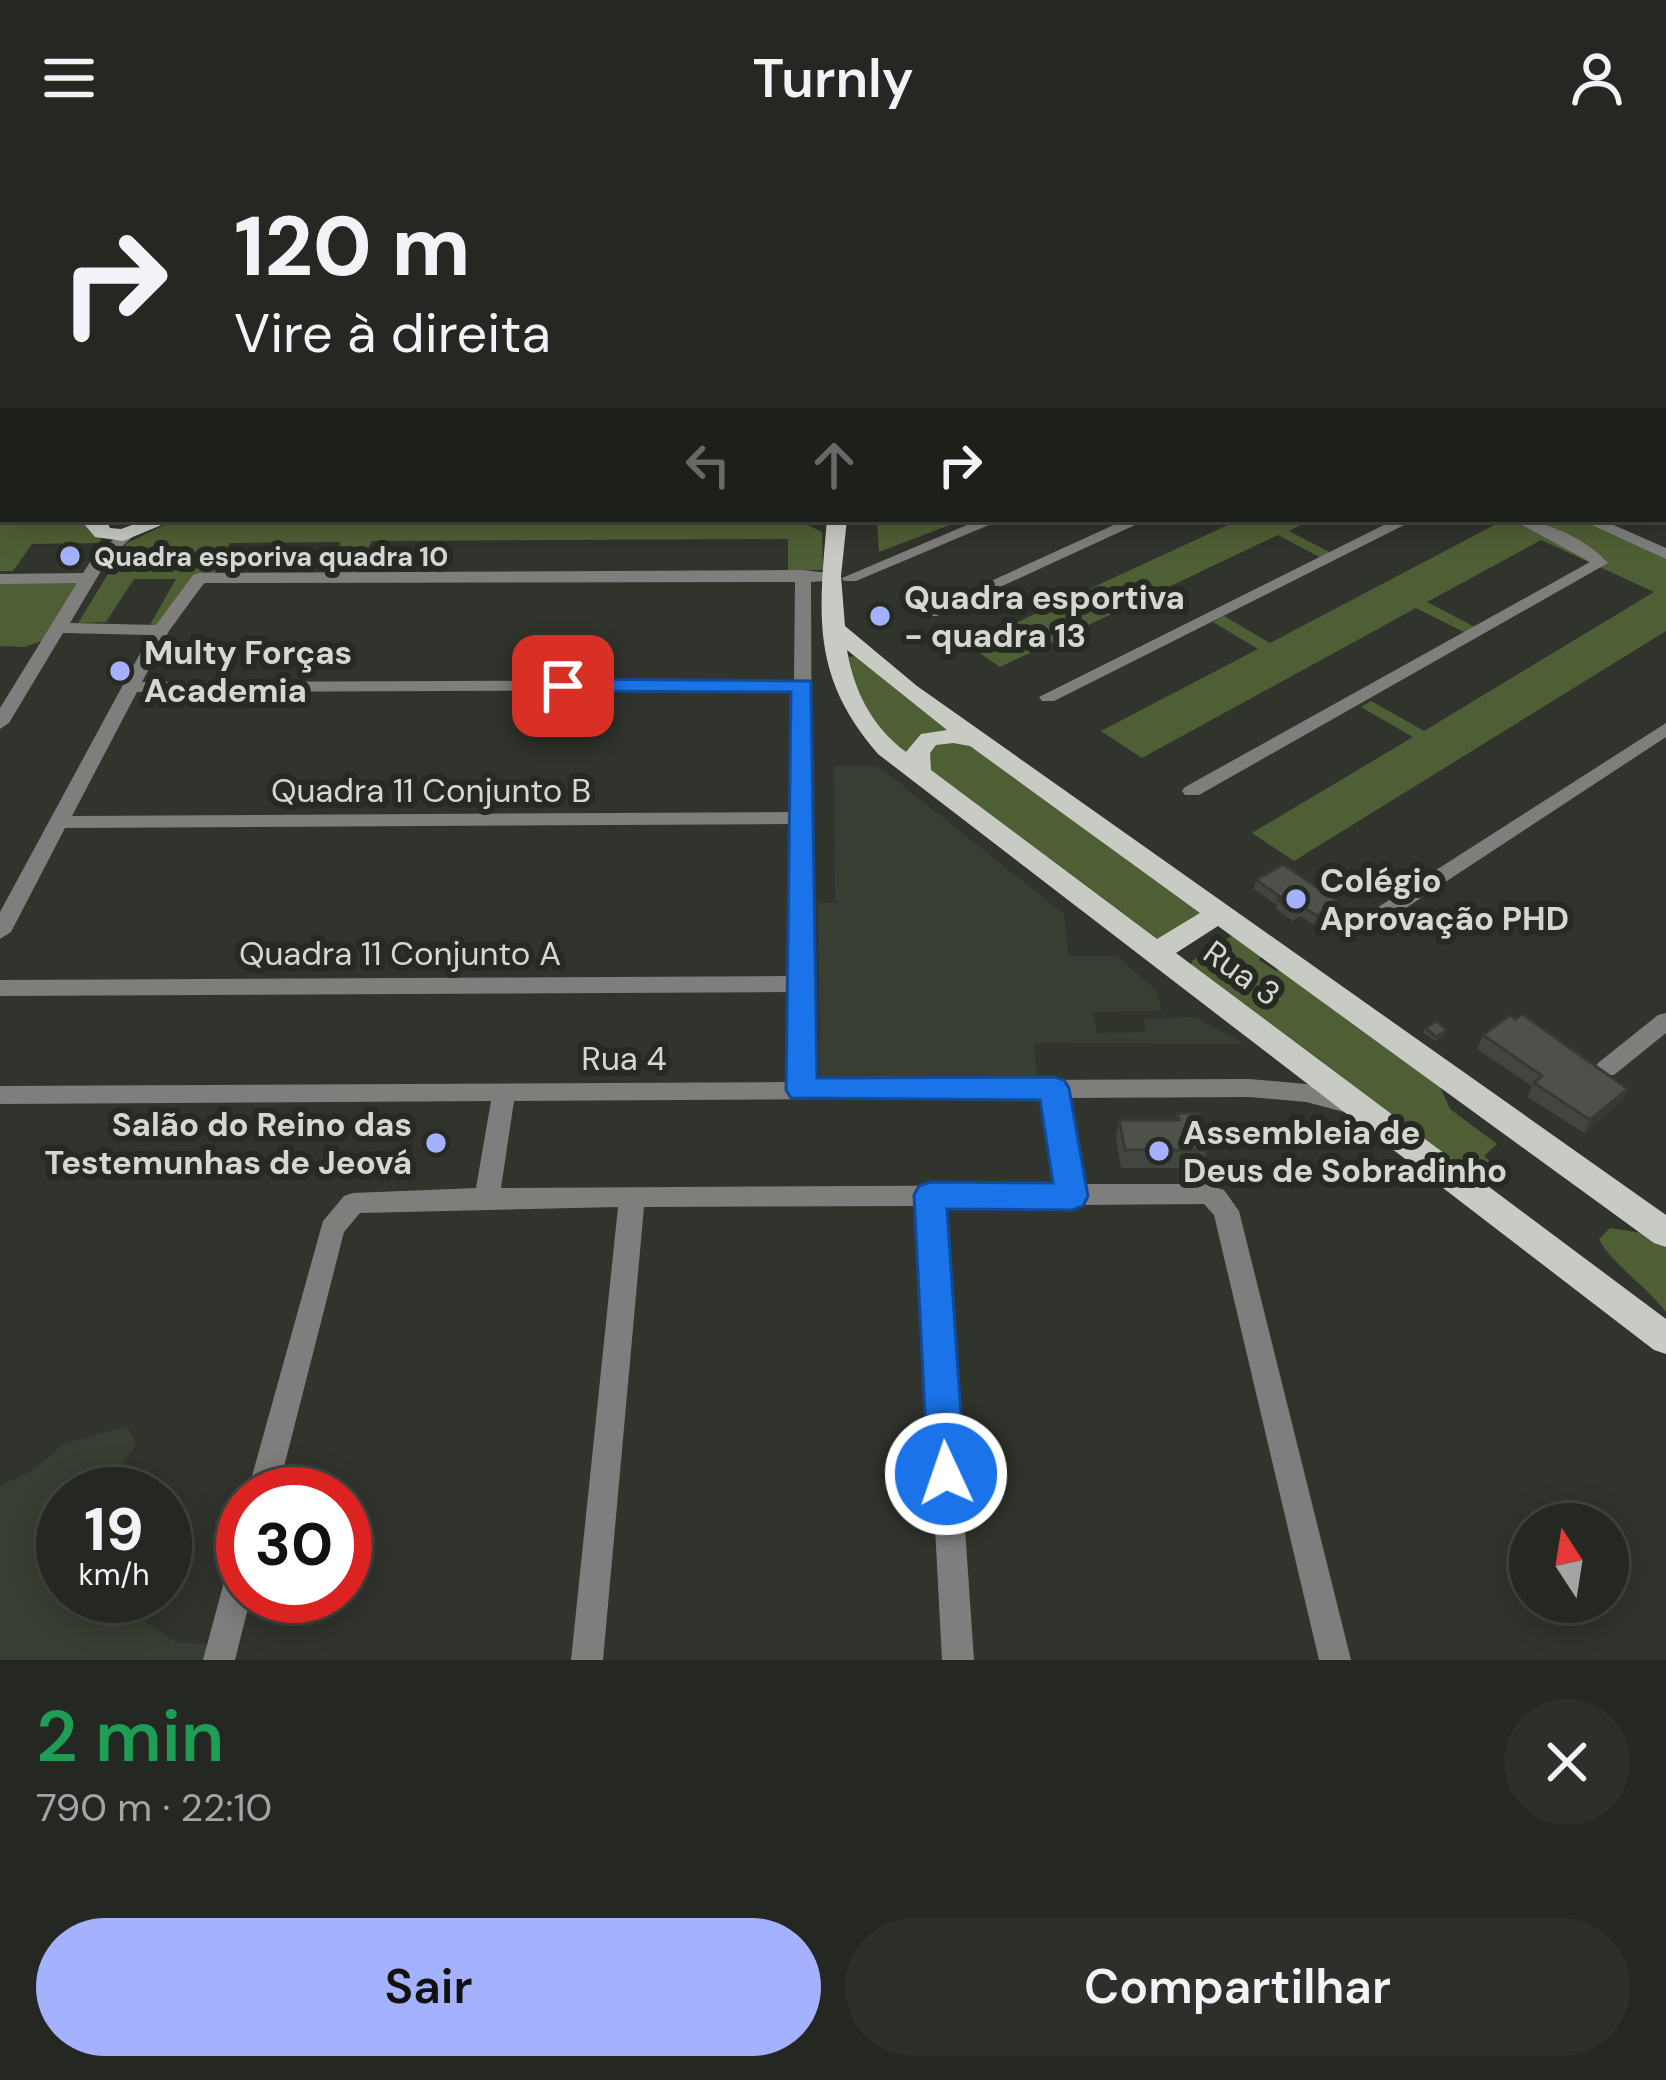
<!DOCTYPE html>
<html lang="pt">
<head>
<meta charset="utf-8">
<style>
	body { margin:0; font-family:"DM Sans",sans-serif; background:#2d2f2a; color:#f1f3f6; height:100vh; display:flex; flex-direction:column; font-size:45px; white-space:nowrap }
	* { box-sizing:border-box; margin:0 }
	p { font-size:39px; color:#a3a5a5 }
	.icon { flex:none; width:66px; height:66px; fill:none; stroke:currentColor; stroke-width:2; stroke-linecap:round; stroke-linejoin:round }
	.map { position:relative; height:1504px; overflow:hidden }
	.sheet { display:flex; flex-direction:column; background:#252722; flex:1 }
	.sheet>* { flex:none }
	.hud { position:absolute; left:0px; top:0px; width:1668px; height:366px; box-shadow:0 6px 30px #0003,0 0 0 3px #424440; background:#252722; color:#f1f3f6; overflow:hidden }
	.needle { width:78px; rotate:348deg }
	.tools { position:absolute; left:1509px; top:1347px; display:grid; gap:24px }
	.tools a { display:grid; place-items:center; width:120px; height:120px; border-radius:50%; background:#252722; box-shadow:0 6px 30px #0003,0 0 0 3px #424440; font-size:60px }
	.speed { position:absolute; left:36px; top:1311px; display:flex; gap:24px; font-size:60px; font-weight:700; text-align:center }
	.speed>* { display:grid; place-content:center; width:156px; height:156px; border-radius:50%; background:#252722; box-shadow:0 6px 30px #0003,0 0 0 3px #424440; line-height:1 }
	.speed small { font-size:30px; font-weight:400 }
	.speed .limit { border:18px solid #d22; background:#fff; color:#111 }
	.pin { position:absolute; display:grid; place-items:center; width:102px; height:102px; color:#fff; margin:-51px; border-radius:24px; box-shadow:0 6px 18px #0006 }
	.me { position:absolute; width:132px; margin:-66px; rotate:357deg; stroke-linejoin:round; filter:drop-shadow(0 0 9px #0008) }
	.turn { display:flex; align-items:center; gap:42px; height:252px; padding:0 36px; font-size:54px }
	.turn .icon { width:156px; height:156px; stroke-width:2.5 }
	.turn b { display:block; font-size:84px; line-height:102px }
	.lanes { display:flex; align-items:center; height:114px; padding:0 36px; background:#0003; justify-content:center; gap:60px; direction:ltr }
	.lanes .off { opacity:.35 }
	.round { display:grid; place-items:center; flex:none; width:126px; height:126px; border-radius:63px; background:#2d2f2a }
	.headline { display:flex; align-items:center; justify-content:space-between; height:204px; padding:0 36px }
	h1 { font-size:72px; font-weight:600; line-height:90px; color:#1e9e55 }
	.primary-button { display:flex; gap:24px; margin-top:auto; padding:24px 36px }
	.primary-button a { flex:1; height:138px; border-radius:72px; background:#a4b1fc; color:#111; font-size:48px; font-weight:600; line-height:138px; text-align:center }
	.primary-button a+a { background:#2d2f2a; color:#f1f3f6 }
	header { display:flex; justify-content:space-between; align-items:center; height:156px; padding:0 36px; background:#252722; font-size:54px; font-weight:600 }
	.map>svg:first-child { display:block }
</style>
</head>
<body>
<header><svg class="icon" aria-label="menu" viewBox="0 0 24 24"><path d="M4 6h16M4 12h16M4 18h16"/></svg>Turnly<svg class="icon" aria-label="person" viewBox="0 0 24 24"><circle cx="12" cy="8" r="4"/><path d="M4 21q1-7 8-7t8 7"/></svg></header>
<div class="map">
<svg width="1666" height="1504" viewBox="0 0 1666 1504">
	<rect width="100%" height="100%" fill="#31342d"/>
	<!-- built -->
	<g fill="#393e32">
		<path d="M834,610H878L1064,758L1068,800H1117L1156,834L1162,855L1093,856L1097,877L1146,876L1144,863L1195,861L1245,888L1034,887L1037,921L820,923L818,747L846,746L835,745Z"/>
		<path d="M127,1270L136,1287L105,1338H63V1440H106L177,1487L209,1488L205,1504H0V1330L31,1315L64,1288Z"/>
	</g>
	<!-- green -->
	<g fill="#4f5f35">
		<path d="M0,361L87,363L102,378L100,387L32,388L13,415H0Z"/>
		<path d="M795,363L822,376L823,414H788V383L372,385L355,420H325L341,386L230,387L214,418L161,474H147L176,423H134L106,466L78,467L127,387L169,367Z"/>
		<path d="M877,363H965L879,396Z"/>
		<path d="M1241,363H1312L1289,375L1335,399L1325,404L1278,379L1000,511L968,489Z"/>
		<path d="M1496,363H1587L1666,398V475L1294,705L1252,677L1413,581L1361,551L1371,545L1424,575L1654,436L1541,384L1427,446L1475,471L1466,477L1416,452L1142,602L1101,575L1258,493L1213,466L1224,460L1270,487L1500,366Z"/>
		<path d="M82,423L45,484L24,491L0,490V425Z"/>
		<path d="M862,500L1221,756L1155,798L864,569L844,501Z"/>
		<path d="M1236,777L1263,797L1259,804L1276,815L1283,812L1436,922L1450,953L1497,988L1484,1000L1498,1013L1454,1007L1191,810L1192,805Z"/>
		<path d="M1610,1072L1654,1079L1666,1088V1156C1647,1131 1610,1106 1599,1083Z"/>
	</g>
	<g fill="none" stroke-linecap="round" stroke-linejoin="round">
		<!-- minor -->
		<g fill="#7e7f7c" fill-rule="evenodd">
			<path d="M419,0H466L470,3H424Z"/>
			<path d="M658,0H694L689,3H654Z"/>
			<rect x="831" y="0" width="10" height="3"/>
			<path d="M1579,0H1591L1594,3H1582Z"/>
			<rect x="1665" y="45" width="1" height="7"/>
			<rect x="1665" y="318" width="1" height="8"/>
			<path d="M981,363H1003L856,425H844L842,422Z"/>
			<path d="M1127,363H1148L937,460H925L923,456Z"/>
			<path d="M1396,363H1416L1054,545H1042L1039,541Z"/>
			<path d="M1511,363C1543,363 1587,383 1608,407L1199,639H1185L1182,635L1185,631L1590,406Z"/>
			<path d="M1579,363H1600L1666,392V403Z"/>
			<path d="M129,372L137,377L108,403L70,467L156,469L193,419L199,417L803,414L836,418V424L811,426L813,925L1249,923L1306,928L1356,942L1360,948L1356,954L1348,957L1306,946L1249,941L1068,942L1083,1028H1204L1224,1034L1239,1055L1351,1504H1319L1214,1059L1204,1048L943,1050L974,1504H942L918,1050L644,1051L603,1504H571L618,1051L360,1057L344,1076L277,1338H247L323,1065L344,1040L353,1037L476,1032L491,945L0,948V930L789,926L790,836L0,840V824L790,820L792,668L65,672L11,776L0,783V756L150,479L63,477L9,567L0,573V552L77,427L0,428V418L83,417L96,397ZM795,426L794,524L142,526L169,475L204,427ZM794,534L792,656L72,660L137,536ZM1044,942L1058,1029L501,1032L514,945Z"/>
			<path d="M1666,567V581L1386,765H1372L1368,760L1372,755Z"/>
			<path d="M1666,857V877L1614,919H1598L1594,913L1598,907L1658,859Z"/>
			<path d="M243,1396V1440H251L235,1504H203L228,1411L232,1400Z"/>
		</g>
		<!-- major -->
		<g fill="#c8cbc4" fill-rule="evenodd">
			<path d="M0,354L3,363L10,364L0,366Z"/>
			<path d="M80,363H106L110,372L121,373L148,363H176L123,385L95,381Z"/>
			<path d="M827,363H847L841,420L845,470L917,530L1666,1059V1091L1654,1087L1218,770L1176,797L1666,1163V1198L1654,1194L878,598C810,520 819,458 827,363ZM847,494L947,574L921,578L906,596C872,571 854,535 847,494ZM953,587L970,590L1200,757L1157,783L931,614L930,597L936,589Z"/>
		</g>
	</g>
	<!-- wall -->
	<g fill="#434640">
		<path d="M1256,724L1339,746L1337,755L1314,769L1300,760L1293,765L1276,753L1277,749L1254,733Z"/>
		<path d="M1425,872L1446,878L1435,885L1423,876Z"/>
		<path d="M1483,879L1628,933L1621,946L1584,977L1528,941L1532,930L1477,893Z"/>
		<path d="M1177,957L1207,994L1203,1012H1121L1116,982L1119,964H1175Z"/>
	</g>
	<!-- shaded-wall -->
	<g fill="#373934">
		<path d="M1339,746L1337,755L1314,769L1317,760Z"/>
		<path d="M1628,933L1621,946L1584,977L1590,964Z"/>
	</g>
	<!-- building -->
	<g fill="#4e514a" stroke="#373934" stroke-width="3">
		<path d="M1283,708L1339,746L1317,760L1303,751L1296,756L1278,744L1282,742L1256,724Z"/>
		<path d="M1522,858L1628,933L1590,964L1534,927L1542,920L1483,879L1510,859L1515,863Z"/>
		<path d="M1436,865L1448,874L1436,881L1425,872Z"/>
		<path d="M1177,957H1199L1207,994H1125L1119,964H1179Z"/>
	</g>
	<!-- route -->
	<path fill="#1a73e8" stroke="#114b97" stroke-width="3" d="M563,523L811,525L817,922L1054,921L1064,924L1069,932L1088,1040L1083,1050L1072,1054L947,1053L965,1318L960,1331L946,1336L933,1331L928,1318L914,1039L919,1030L930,1026L1053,1027L1040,944L791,942L786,934L791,536L555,535V525Z"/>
	<!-- markers -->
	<g fill="#a4b1fc" stroke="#272a23" stroke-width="4.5">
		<circle cx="70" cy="400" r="12"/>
		<circle cx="880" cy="460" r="12"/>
		<circle cx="120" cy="515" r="12"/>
		<circle cx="1296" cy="743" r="12"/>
		<circle cx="436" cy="987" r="12"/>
		<circle cx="1159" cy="995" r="12"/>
	</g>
	<g text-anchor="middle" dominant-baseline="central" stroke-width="12" stroke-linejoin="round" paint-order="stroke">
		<!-- far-poi labels -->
		<g font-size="27" font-weight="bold" fill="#d5d7d2" stroke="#272a23" text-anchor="start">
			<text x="94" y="400">Quadra esporiva quadra 10</text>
		</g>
		<!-- poi labels -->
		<g font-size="33" font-weight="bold" fill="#d5d7d2" stroke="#272a23" text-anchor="start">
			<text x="904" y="441">Quadra esportiva<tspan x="904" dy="38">- quadra 13</tspan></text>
			<text x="144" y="496">Multy Forças<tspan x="144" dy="38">Academia</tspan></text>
			<text x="1320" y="724">Colégio<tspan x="1320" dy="38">Aprovação PHD</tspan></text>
			<text x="412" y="968" text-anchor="end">Salão do Reino das<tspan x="412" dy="38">Testemunhas de Jeová</tspan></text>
			<text x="1183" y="976">Assembleia de<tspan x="1183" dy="38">Deus de Sobradinho</tspan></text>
		</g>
		<!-- street labels -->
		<g font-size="33" fill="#d5d7d2" stroke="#272a23">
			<text x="431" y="634">Quadra 11 Conjunto B</text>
			<text x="400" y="797">Quadra 11 Conjunto A</text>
			<text transform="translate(1242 817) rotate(36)">Rua 3</text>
			<text x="624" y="902">Rua 4</text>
		</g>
	</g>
</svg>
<div class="tools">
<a><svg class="needle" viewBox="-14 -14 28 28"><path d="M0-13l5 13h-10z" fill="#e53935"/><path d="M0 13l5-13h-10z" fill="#a3a5a5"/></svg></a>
</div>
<div class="speed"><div>19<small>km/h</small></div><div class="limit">30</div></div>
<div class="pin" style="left:563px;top:530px;background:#d93025"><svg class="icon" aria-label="arrive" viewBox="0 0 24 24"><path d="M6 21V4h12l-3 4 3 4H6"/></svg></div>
<svg class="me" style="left:946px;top:1318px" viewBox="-20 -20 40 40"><circle r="17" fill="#1a73e8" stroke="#fff" stroke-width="3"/><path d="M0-11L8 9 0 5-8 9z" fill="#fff"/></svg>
<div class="hud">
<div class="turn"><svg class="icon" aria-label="right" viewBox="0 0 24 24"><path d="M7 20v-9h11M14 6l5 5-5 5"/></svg><div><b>120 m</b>Vire à direita</div></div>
<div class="lanes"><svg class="icon off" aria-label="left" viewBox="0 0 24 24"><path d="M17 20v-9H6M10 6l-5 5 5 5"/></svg><svg class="icon off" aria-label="ahead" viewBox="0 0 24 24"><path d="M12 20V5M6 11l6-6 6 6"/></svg><svg class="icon" aria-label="right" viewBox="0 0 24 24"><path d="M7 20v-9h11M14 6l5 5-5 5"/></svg></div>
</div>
</div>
<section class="sheet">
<div class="headline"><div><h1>2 min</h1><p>790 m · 22:10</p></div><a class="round"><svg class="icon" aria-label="close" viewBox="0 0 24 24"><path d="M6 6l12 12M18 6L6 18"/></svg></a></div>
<div class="primary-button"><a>Sair</a><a>Compartilhar</a></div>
</section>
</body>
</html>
